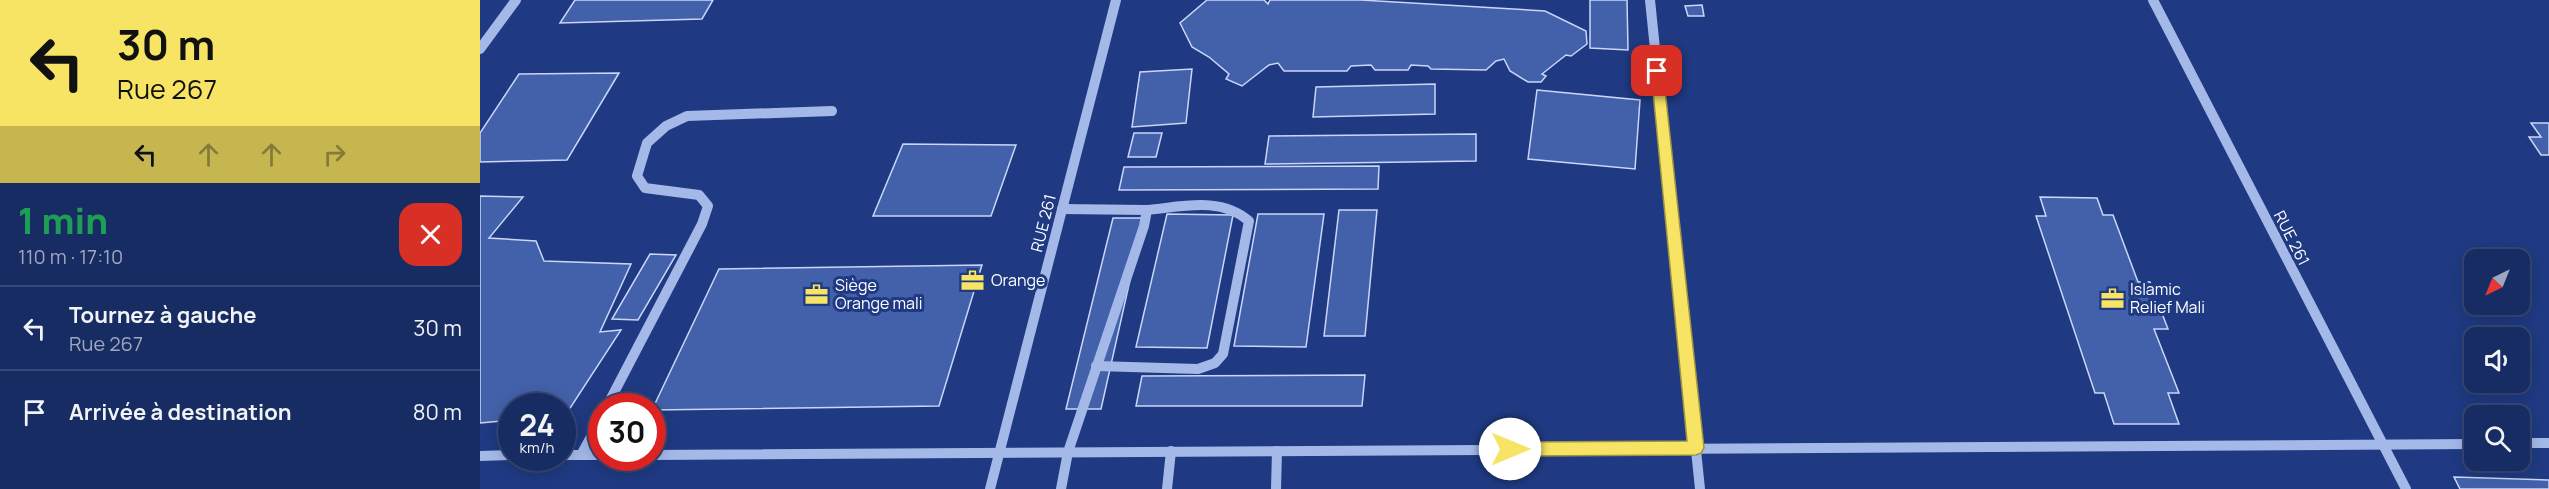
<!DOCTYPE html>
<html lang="fr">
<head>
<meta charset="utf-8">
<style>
	body { margin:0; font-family:Manrope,sans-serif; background:#203468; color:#f1f3f6; height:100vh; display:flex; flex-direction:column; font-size:22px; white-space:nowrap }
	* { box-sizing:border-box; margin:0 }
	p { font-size:20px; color:#9ea7be }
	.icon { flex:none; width:33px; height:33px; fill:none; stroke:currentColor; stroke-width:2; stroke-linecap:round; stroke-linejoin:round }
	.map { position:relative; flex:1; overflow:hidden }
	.drawer { display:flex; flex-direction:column; background:#172c62; width:480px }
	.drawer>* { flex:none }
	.banner { background:#f7e464; color:#111; overflow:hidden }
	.needle { width:39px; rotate:223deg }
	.tools { position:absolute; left:1984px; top:249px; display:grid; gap:12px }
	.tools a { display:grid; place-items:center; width:66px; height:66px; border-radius:12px; background:#172c62; box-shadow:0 3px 15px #0003,0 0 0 2px #364877; font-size:30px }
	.speed { position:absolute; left:18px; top:393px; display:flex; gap:12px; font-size:30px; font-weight:700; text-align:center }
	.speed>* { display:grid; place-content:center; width:78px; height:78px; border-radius:50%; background:#172c62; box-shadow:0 3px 15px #0003,0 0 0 2px #364877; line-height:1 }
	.speed small { font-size:15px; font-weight:400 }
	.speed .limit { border:9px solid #d22; background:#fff; color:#111 }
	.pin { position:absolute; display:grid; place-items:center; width:51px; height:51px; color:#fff; margin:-26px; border-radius:12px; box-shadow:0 3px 9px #0006 }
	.me { position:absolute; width:66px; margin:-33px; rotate:90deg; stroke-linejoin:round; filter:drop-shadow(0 0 4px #0008) }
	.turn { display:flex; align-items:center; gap:21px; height:126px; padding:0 18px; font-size:27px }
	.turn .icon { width:78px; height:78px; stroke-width:2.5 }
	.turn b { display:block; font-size:42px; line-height:51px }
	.lanes { display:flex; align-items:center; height:57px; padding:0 18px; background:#0003; justify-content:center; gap:30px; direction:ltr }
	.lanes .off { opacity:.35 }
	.round { display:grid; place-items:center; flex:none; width:63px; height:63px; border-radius:18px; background:#203468 }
	.overview { display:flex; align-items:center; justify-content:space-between; height:102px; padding:0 18px }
	h1 { font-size:36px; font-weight:800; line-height:45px; color:#1e9e55 }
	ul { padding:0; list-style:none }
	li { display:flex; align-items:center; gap:18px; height:84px; padding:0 18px; border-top:2px solid #364877 }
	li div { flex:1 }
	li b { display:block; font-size:22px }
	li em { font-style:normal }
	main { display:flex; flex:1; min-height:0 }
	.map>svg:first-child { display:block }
</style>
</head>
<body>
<main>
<section class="drawer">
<div class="banner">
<div class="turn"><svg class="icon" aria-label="left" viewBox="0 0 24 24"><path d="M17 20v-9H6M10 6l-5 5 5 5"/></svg><div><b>30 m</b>Rue 267</div></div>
<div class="lanes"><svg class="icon" aria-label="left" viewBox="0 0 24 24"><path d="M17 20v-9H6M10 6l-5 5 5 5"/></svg><svg class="icon off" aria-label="ahead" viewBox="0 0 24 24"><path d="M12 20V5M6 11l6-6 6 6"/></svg><svg class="icon off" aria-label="ahead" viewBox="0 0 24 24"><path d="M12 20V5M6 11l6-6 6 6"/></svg><svg class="icon off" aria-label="right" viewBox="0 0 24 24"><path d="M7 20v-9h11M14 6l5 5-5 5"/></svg></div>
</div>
<div class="overview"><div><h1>1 min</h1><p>110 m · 17:10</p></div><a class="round" style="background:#d93025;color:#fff"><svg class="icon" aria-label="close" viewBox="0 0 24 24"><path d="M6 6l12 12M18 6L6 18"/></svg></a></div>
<ul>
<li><svg class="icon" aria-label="left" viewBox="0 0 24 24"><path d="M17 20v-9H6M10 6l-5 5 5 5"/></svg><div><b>Tournez à gauche</b><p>Rue 267</p></div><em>30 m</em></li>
<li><svg class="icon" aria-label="arrive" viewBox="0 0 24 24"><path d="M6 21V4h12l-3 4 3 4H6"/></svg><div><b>Arrivée à destination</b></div><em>80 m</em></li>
</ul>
</section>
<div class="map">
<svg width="2069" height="489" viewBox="0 0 2069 489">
	<rect width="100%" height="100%" fill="#1f3a82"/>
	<!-- building -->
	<g fill="#4361aa" stroke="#c9d6f7" stroke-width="1.5">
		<path d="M95,0H233L222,19L80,23Z"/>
		<path d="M727,0H784L788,4L790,0H881L1065,11L1106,31L1107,44L1091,56L1086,55L1062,74L1066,76L1061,82H1048L1030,71L1024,59L1016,61L1006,70L951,69L948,66L931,65L928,70H895L891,65L871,66L867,71H804L798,63L789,65L762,86L746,79L749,74L729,57L712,47L700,23Z"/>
		<path d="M1110,0H1147L1148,50L1110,48Z"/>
		<path d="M1222,5L1224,16H1208L1205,6Z"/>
		<path d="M712,69L706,123L652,127L660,72Z"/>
		<path d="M139,73L87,160L0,162V133L39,74Z"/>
		<path d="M955,84V114L833,117L836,87Z"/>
		<path d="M1057,90L1160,100L1155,169L1048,159Z"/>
		<path d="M2051,123H2069V155H2061L2049,137H2061Z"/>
		<path d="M654,133H682L676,157H648Z"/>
		<path d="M996,134V161L785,164L789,136Z"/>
		<path d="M423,144L536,145L511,216H393Z"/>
		<path d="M899,166L898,189L639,190L644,167Z"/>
		<path d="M0,196L43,197L9,238L56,241L64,261L151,264L120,332L141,330L83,419L82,406H32V420L0,423Z"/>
		<path d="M1560,197L1617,198L1623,215H1633L1658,282H1670L1688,329H1674L1699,393H1688L1699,424H1634L1624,393H1615L1556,216H1566Z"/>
		<path d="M859,210H897L885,336H844Z"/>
		<path d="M687,214L753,215L727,348L656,347Z"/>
		<path d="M778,214H844L826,347L754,346Z"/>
		<path d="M633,218H664L621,409H586Z"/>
		<path d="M170,254L196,255L158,320L132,319Z"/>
		<path d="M502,265L459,406L172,410L239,269Z"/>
		<path d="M885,375L882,406H656L662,376Z"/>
		<path d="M1974,477L2069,480V489H1980Z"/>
	</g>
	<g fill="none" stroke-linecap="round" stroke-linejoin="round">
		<!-- minor -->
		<g stroke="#a5b9e9" stroke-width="10">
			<path d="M1170,0L1220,489"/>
			<path d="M1673,0L1926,489"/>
			<path d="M0,49L36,0"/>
			<path d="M616,366L718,369L735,363L743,354L769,221C740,196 702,207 667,210"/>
			<path d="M127,406L222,224L228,206L219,195L165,188L157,176L167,143L186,126L207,116L352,111"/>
			<path d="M2040,443H2069"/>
			<path d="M82,455H122"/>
			<path d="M101,455L122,417"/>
			<path d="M172,455L1995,444"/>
			<path d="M0,456L32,455"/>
			<path d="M510,489L636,0"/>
			<path d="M581,489L588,452L664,226L667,210L582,209"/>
			<path d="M687,489L691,451"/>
			<path d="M796,489L797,451"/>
		</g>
	</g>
	<!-- route -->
	<path fill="#f7e464" stroke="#a19441" stroke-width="1.5" d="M1177,66L1183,71L1224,448L1221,453L1216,455L1030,456L1024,454L1022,449L1024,444L1030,442L1207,441L1171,71Z"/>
	<!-- icons -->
	<defs>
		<symbol id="office-bare" viewBox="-9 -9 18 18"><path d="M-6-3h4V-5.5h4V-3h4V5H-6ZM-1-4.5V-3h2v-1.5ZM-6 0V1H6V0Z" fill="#f7e464" stroke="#1f3a82" stroke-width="2.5" paint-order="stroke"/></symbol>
	</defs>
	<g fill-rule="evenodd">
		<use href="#office-bare" x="476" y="264" width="33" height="33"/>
		<use href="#office-bare" x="320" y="278" width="33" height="33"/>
		<use href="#office-bare" x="1616" y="282" width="33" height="33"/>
	</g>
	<g text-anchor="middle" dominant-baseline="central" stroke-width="6" stroke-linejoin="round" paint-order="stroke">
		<!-- street labels -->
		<g font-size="16" fill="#fff" stroke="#1f3a82">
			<text transform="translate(563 223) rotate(-76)">RUE 261</text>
			<text transform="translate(1812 238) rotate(63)">RUE 261</text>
		</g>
		<!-- poi labels -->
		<g font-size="16" fill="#fff" stroke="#1f3a82" text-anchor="start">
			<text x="511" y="280">Orange</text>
			<text x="355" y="285">Siège<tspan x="355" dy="18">Orange mali</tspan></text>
			<text x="1650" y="289">Islamic<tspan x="1650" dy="18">Relief Mali</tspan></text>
		</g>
	</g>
</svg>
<div class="tools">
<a><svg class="needle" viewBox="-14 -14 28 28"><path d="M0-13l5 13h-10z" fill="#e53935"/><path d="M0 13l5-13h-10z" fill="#9ea7be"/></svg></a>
<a><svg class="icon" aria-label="sound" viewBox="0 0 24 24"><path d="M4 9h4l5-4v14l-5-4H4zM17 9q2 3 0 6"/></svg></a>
<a><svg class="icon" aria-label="search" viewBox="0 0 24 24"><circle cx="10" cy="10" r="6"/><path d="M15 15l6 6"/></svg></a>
</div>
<div class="speed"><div>24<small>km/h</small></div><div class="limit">30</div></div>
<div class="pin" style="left:1177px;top:71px;background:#d93025"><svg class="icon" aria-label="arrive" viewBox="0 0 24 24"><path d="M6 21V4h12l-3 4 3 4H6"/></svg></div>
<svg class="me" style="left:1030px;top:449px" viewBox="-20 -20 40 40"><circle r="19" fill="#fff"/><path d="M0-13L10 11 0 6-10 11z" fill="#f7e464"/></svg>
</div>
</main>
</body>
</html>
